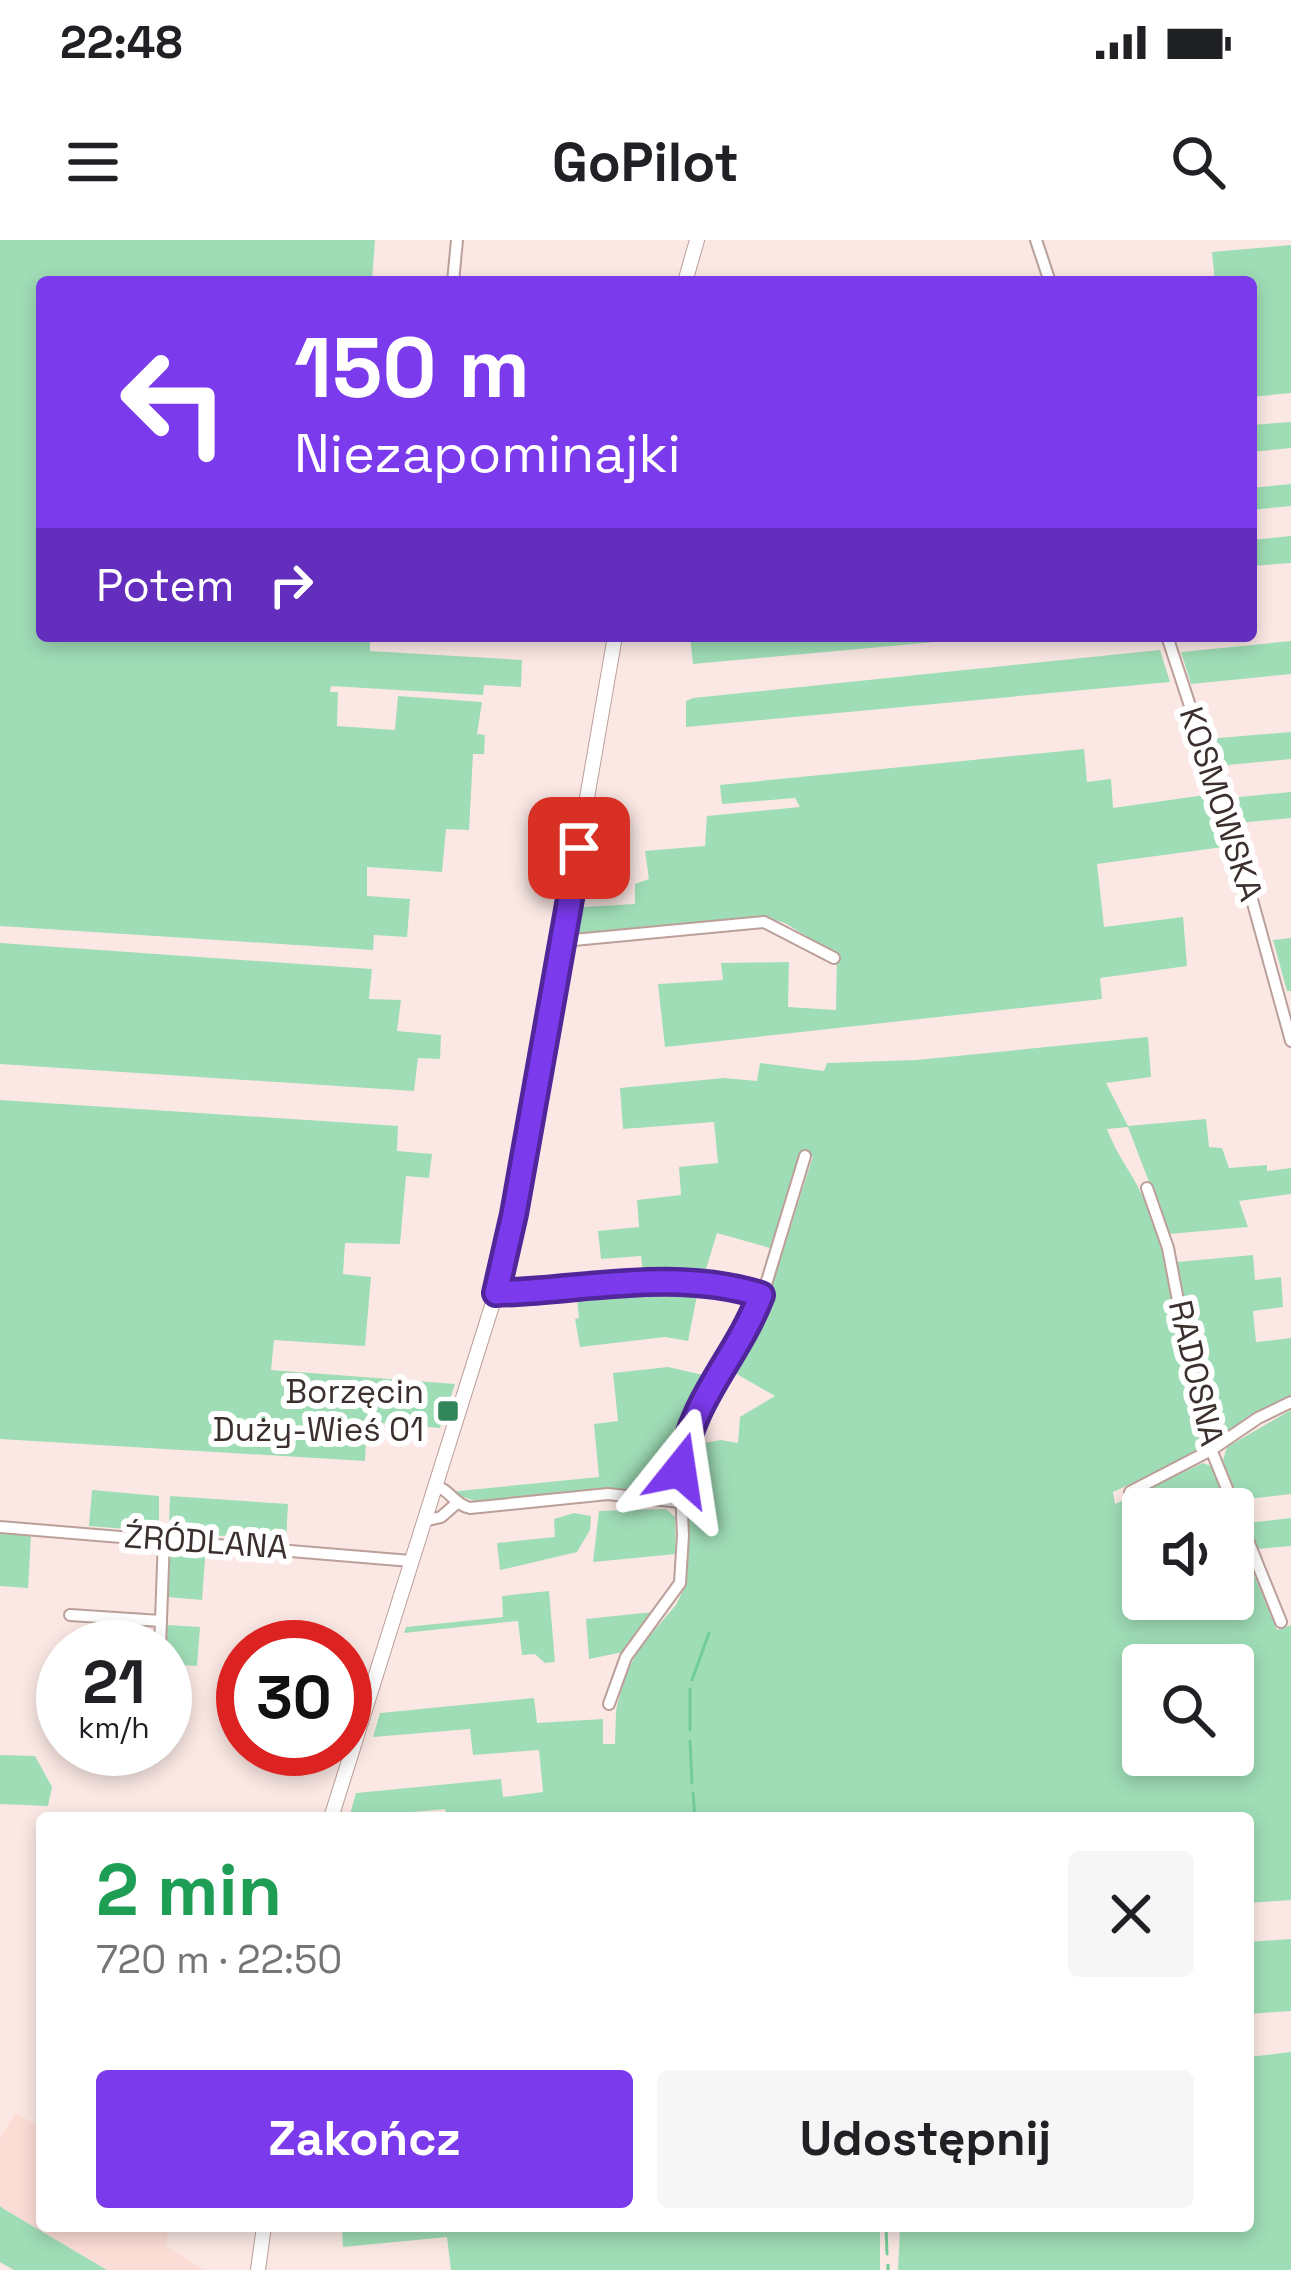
<!DOCTYPE html>
<html lang="pl">
<head>
<meta charset="utf-8">
<style>
	body { margin:0; font-family:"Space Grotesk",sans-serif; background:#f6f6f6; color:#202124; height:100vh; display:flex; flex-direction:column; font-size:45px; white-space:nowrap }
	* { box-sizing:border-box; margin:0 }
	p { font-size:39px; color:#757577 }
	.icon { flex:none; width:66px; height:66px; fill:none; stroke:currentColor; stroke-width:2; stroke-linecap:round; stroke-linejoin:round }
	.map { position:relative; flex:1; overflow:hidden }
	.drawer { position:absolute; left:36px; top:1572px; width:1218px; height:420px; display:flex; flex-direction:column; background:#fff; border-radius:12px; box-shadow:0 6px 18px #0003 }
	.drawer>* { flex:none }
	.hud { position:absolute; left:36px; top:36px; width:1221px; height:366px; border-radius:12px; box-shadow:0 6px 18px #0003; background:#7c3aed; color:#fff; overflow:hidden }
	.buttons { position:absolute; left:1122px; top:1248px; display:grid; gap:24px }
	.buttons a { display:grid; place-items:center; width:132px; height:132px; border-radius:12px; background:#fff; box-shadow:0 6px 18px #0003; font-size:60px }
	.speed { position:absolute; left:36px; top:1380px; display:flex; gap:24px; font-size:60px; font-weight:700; text-align:center }
	.speed>* { display:grid; place-content:center; width:156px; height:156px; border-radius:50%; background:#fff; box-shadow:0 6px 18px #0003; line-height:1 }
	.speed small { font-size:30px; font-weight:400 }
	.speed .limit { border:18px solid #d22; background:#fff; color:#111 }
	.pin { position:absolute; display:grid; place-items:center; width:102px; height:102px; color:#fff; margin:-51px; border-radius:24px; box-shadow:0 6px 18px #0006 }
	.me { position:absolute; width:132px; margin:-66px; rotate:15deg; stroke-linejoin:round; filter:drop-shadow(0 0 9px #0008) }
	.turn { display:flex; align-items:center; gap:42px; height:252px; padding:0 60px; font-size:54px }
	.turn .icon { width:156px; height:156px; stroke-width:2.5 }
	.turn b { display:block; font-size:84px; line-height:102px }
	.then { display:flex; align-items:center; height:114px; padding:0 60px; background:#0003; gap:24px; font-size:45px }
	.round { display:grid; place-items:center; flex:none; width:126px; height:126px; border-radius:12px; background:#f6f6f6 }
	.headline { display:flex; align-items:center; justify-content:space-between; height:204px; padding:0 60px }
	h1 { font-size:72px; font-weight:800; line-height:90px; color:#1e9e55 }
	.button { display:flex; gap:24px; margin-top:auto; padding:24px 60px }
	.button a { flex:1; height:138px; border-radius:12px; background:#7c3aed; color:#fff; font-size:48px; font-weight:800; line-height:138px; text-align:center }
	.button a+a { background:#f6f6f6; color:#202124 }
	.status { display:flex; justify-content:space-between; align-items:center; height:84px; padding:0 60px; background:#fff; direction:ltr }
	.status svg { height:33px; fill:currentColor }
	header { display:flex; justify-content:space-between; align-items:center; height:156px; padding:0 60px; background:#fff; font-size:54px; font-weight:800 }
	.map>svg:first-child { display:block }
</style>
</head>
<body>
<div class="status"><b>22:48</b><svg viewBox="0 0 49 12"><path d="M0 12V9h3v3zM5 12V6h3v6zM10 12V3h3v9zM15 12V0h3v12zM26 1h20v11H26zM47 4h2v5h-2z"/></svg></div>
<header><svg class="icon" aria-label="menu" viewBox="0 0 24 24"><path d="M4 6h16M4 12h16M4 18h16"/></svg>GoPilot<svg class="icon" aria-label="search" viewBox="0 0 24 24"><circle cx="10" cy="10" r="6"/><path d="M15 15l6 6"/></svg></header>
<div class="map">
<svg width="1291" height="2030" viewBox="0 0 1291 2030">
	<rect width="100%" height="100%" fill="#fbe8e4"/>
	<!-- built -->
	<path fill="#fcddd6" d="M16,1873L42,1889V1986H169L166,2006L204,2030H107L0,1966V1897Z"/>
	<!-- green -->
	<g fill="#9fddb6" fill-rule="evenodd">
		<path d="M0,0H375L372,40L377,42H42V396H370V411L522,420L521,447L484,445L483,455L331,446L330,452H338L337,486L395,490L398,456L482,462L477,494L485,495L484,514H473L469,590L446,589L442,632L367,627V656L410,659L407,697L374,695L373,710L0,686Z"/>
		<path d="M1291,5V153L1251,157V42H1215L1212,12Z"/>
		<path d="M1291,182V208L1251,212V185Z"/>
		<path d="M1291,244V266L1251,270V248Z"/>
		<path d="M1291,296V323L1251,326V300Z"/>
		<path d="M690,396H1001L693,424Z"/>
		<path d="M1291,401V434L1191,444L1181,412Z"/>
		<path d="M1160,410L1170,442L686,487V461L693,458Z"/>
		<path d="M1291,492V519L1217,526L1207,499Z"/>
		<path d="M1084,509L1087,542L1111,539L1113,568L1205,555L1223,607L1097,624L1104,687L1183,677L1187,726L1100,738L1102,759L665,807L658,744L723,740L721,723L789,722L788,767L836,770L837,715L785,683L768,678L578,693L583,667L635,664V644L649,639L645,611L705,606L707,576L800,567L795,558L722,564L720,545Z"/>
		<path d="M1291,552V578L1238,583L1230,558Z"/>
		<path d="M1291,698V751H1287L1273,700Z"/>
		<path d="M0,703L372,729L369,759L401,760L397,791L441,795L440,819L418,818L414,851L0,824Z"/>
		<path d="M1148,797L1151,837L1106,843L1128,886L1206,879L1209,907L1222,908L1229,928L1267,925V931L1291,928V954L1239,961L1248,987L1169,994L1128,887L1107,889C1117,916 1131,931 1142,955C1171,1018 1176,1090 1189,1157C1192,1175 1203,1194 1198,1212L1113,1252L1115,1264L1203,1223L1211,1226L1226,1265L1216,1269H1143V1359H1233V1330L1249,1323L1277,1390L1291,1385V1660L1248,1663V1578H447L445,1569L349,1578L356,1553L501,1539L503,1557L543,1552L539,1510L473,1515L470,1489L373,1497L380,1473L534,1458L537,1483L603,1479V1504H615L616,1471L624,1437L640,1407L676,1365L685,1346L686,1253L693,1205L721,1200L738,1203L740,1177L775,1156L728,1129L769,1054L813,916H800L770,1008L717,993L703,1039H644L641,1016L601,1019L598,991L639,987L637,960L681,955L679,927L718,923L714,882L623,889L620,848L724,838L757,841L760,823L824,831L827,823L916,820ZM1143,1425H1233V1515H1143Z"/>
		<path d="M0,860L398,886L397,911L432,914L429,938L406,936L400,1004L345,1003L343,1034L371,1037L365,1106L274,1100L271,1130L455,1144L440,1188L367,1182L365,1221L0,1199Z"/>
		<path d="M1253,1015L1255,1040L1281,1037L1283,1067L1253,1071L1256,1102L1291,1098V1157L1220,1198L1213,1195L1201,1158L1177,1022Z"/>
		<path d="M699,1045L688,1101L665,1097L580,1107L575,1079L579,1078L576,1050Z"/>
		<path d="M668,1127L708,1136L686,1179L675,1247L668,1255L601,1248L478,1262L449,1252L599,1237L594,1184L618,1181L613,1133Z"/>
		<path d="M1291,1170V1254L1238,1260L1223,1220L1227,1207Z"/>
		<path d="M92,1250L159,1256V1284L152,1291L89,1286Z"/>
		<path d="M170,1256L288,1264L286,1301L175,1292L169,1285Z"/>
		<path d="M666,1269L675,1277L676,1314L593,1322L599,1271Z"/>
		<path d="M574,1273L591,1276L590,1290L577,1312L500,1330L497,1303L555,1297L554,1279Z"/>
		<path d="M1291,1278V1306L1257,1309L1247,1283Z"/>
		<path d="M0,1292L31,1295L28,1348L0,1346Z"/>
		<path d="M177,1303L206,1305L202,1360L167,1357L169,1311Z"/>
		<path d="M549,1351L555,1422L545,1423L535,1414L522,1415L518,1381L404,1393L406,1387L503,1377L502,1356Z"/>
		<path d="M653,1372L623,1412L589,1419L586,1379Z"/>
		<path d="M167,1385L200,1387L197,1426L165,1424Z"/>
		<path d="M255,1390L301,1393L300,1407H254Z"/>
		<path d="M0,1515L35,1516L52,1547L48,1566L0,1564Z"/>
		<path d="M1291,1699V1771L1248,1774V1702Z"/>
		<path d="M1291,1812V2030H898L900,1986H1248V1817Z"/>
		<path d="M0,1966L4,1969L107,2030H14L0,2022Z"/>
		<path d="M342,1986H880V2030H451L447,1997L343,2007Z"/>
	</g>
	<g fill="none" stroke-linecap="round" stroke-linejoin="round">
		<!-- stream -->
		<g stroke="#72cc97" stroke-width="3">
			<path d="M692,1440L709,1393"/>
			<path d="M690,1449V1490"/>
			<path d="M690,1501L692,1543"/>
			<path d="M693,1553L695,1578"/>
			<path d="M886,1986L887,2014"/>
			<path d="M888,2025V2030"/>
		</g>
		<defs>
			<g id="minor">
				<path d="M1036,0L1050,42"/>
				<path d="M453,42L457,0"/>
				<path d="M1167,396L1243,627L1291,801"/>
				<path d="M563,701L764,682L834,718"/>
				<path d="M1147,948L1168,1008L1202,1187L1281,1382"/>
				<path d="M496,1053C586,1052 673,1028 761,1055"/>
				<path d="M435,1246C450,1249 453,1264 470,1268L608,1254L680,1262"/>
				<path d="M1130,1252L1211,1210L1258,1178L1291,1162"/>
				<path d="M424,1281L441,1277L457,1263"/>
				<path d="M0,1287L411,1321"/>
				<path d="M70,1375L161,1381"/>
				<path d="M160,1407L164,1298"/>
				<path d="M609,1464L626,1417L680,1343L683,1295L680,1230L685,1200L701,1160L767,1041L805,916"/>
			</g>
			<g id="major">
				<path d="M685,42L697,0"/>
				<path d="M331,1578L496,1053L515,974L615,396"/>
				<path d="M258,2030L264,1986"/>
			</g>
		</defs>
		<!-- minor casing -->
		<use href="#minor" stroke="#bc9f99" stroke-width="14"/>
		<!-- major casing -->
		<use href="#major" stroke="#bc9f99" stroke-width="16"/>
		<!-- minor -->
		<use href="#minor" stroke="#fff" stroke-width="10"/>
		<!-- major -->
		<use href="#major" stroke="#fff" stroke-width="14"/>
	</g>
	<g fill="none" stroke-linecap="round" stroke-linejoin="round">
		<defs>
			<path id="route" d="M579,608L514,974L496,1053C586,1050 674,1028 761,1055C736,1120 693,1155 680,1230"/>
		</defs>
		<!-- route casing -->
		<use href="#route" stroke="#51269a" stroke-width="30"/>
		<!-- route -->
		<use href="#route" stroke="#7c3aed" stroke-width="21"/>
	</g>
	<!-- markers -->
	<rect fill="#318659" stroke="#fff" stroke-width="4.5" x="436" y="1159" width="24" height="24" rx="6"/>
	<g text-anchor="middle" dominant-baseline="central" stroke-width="12" stroke-linejoin="round" paint-order="stroke">
		<!-- street labels -->
		<g font-size="33" fill="#3b302d" stroke="#fff">
			<text transform="translate(1221 564) rotate(72)">KOSMOWSKA</text>
			<text transform="translate(1196 1133) rotate(77)">RADOSNA</text>
			<text transform="translate(206 1302) rotate(4)">ŹRÓDLANA</text>
		</g>
		<!-- poi labels -->
		<g font-size="33" fill="#3b302d" stroke="#fff" text-anchor="end">
			<text x="424" y="1152">Borzęcin<tspan x="424" dy="38">Duży-Wieś 01</tspan></text>
		</g>
	</g>
</svg>
<div class="buttons">
<a><svg class="icon" aria-label="sound" viewBox="0 0 24 24"><path d="M4 9h4l5-4v14l-5-4H4zM17 9q2 3 0 6"/></svg></a>
<a><svg class="icon" aria-label="search" viewBox="0 0 24 24"><circle cx="10" cy="10" r="6"/><path d="M15 15l6 6"/></svg></a>
</div>
<div class="speed"><div>21<small>km/h</small></div><div class="limit">30</div></div>
<div class="pin" style="left:579px;top:608px;background:#d93025"><svg class="icon" aria-label="arrive" viewBox="0 0 24 24"><path d="M6 21V4h12l-3 4 3 4H6"/></svg></div>
<svg class="me" style="left:680px;top:1230px" viewBox="-20 -20 40 40"><path d="M0-17L14 15 0 8-14 15z" fill="#7c3aed" stroke="#fff" stroke-width="4"/></svg>
<div class="hud">
<div class="turn"><svg class="icon" aria-label="left" viewBox="0 0 24 24"><path d="M17 20v-9H6M10 6l-5 5 5 5"/></svg><div><b>150 m</b>Niezapominajki</div></div>
<div class="then">Potem<svg class="icon" aria-label="right" viewBox="0 0 24 24"><path d="M7 20v-9h11M14 6l5 5-5 5"/></svg></div>
</div>
<section class="drawer">
<div class="headline"><div><h1>2 min</h1><p>720 m · 22:50</p></div><a class="round"><svg class="icon" aria-label="close" viewBox="0 0 24 24"><path d="M6 6l12 12M18 6L6 18"/></svg></a></div>
<div class="button"><a>Zakończ</a><a>Udostępnij</a></div>
</section>
</div>
</body>
</html>
